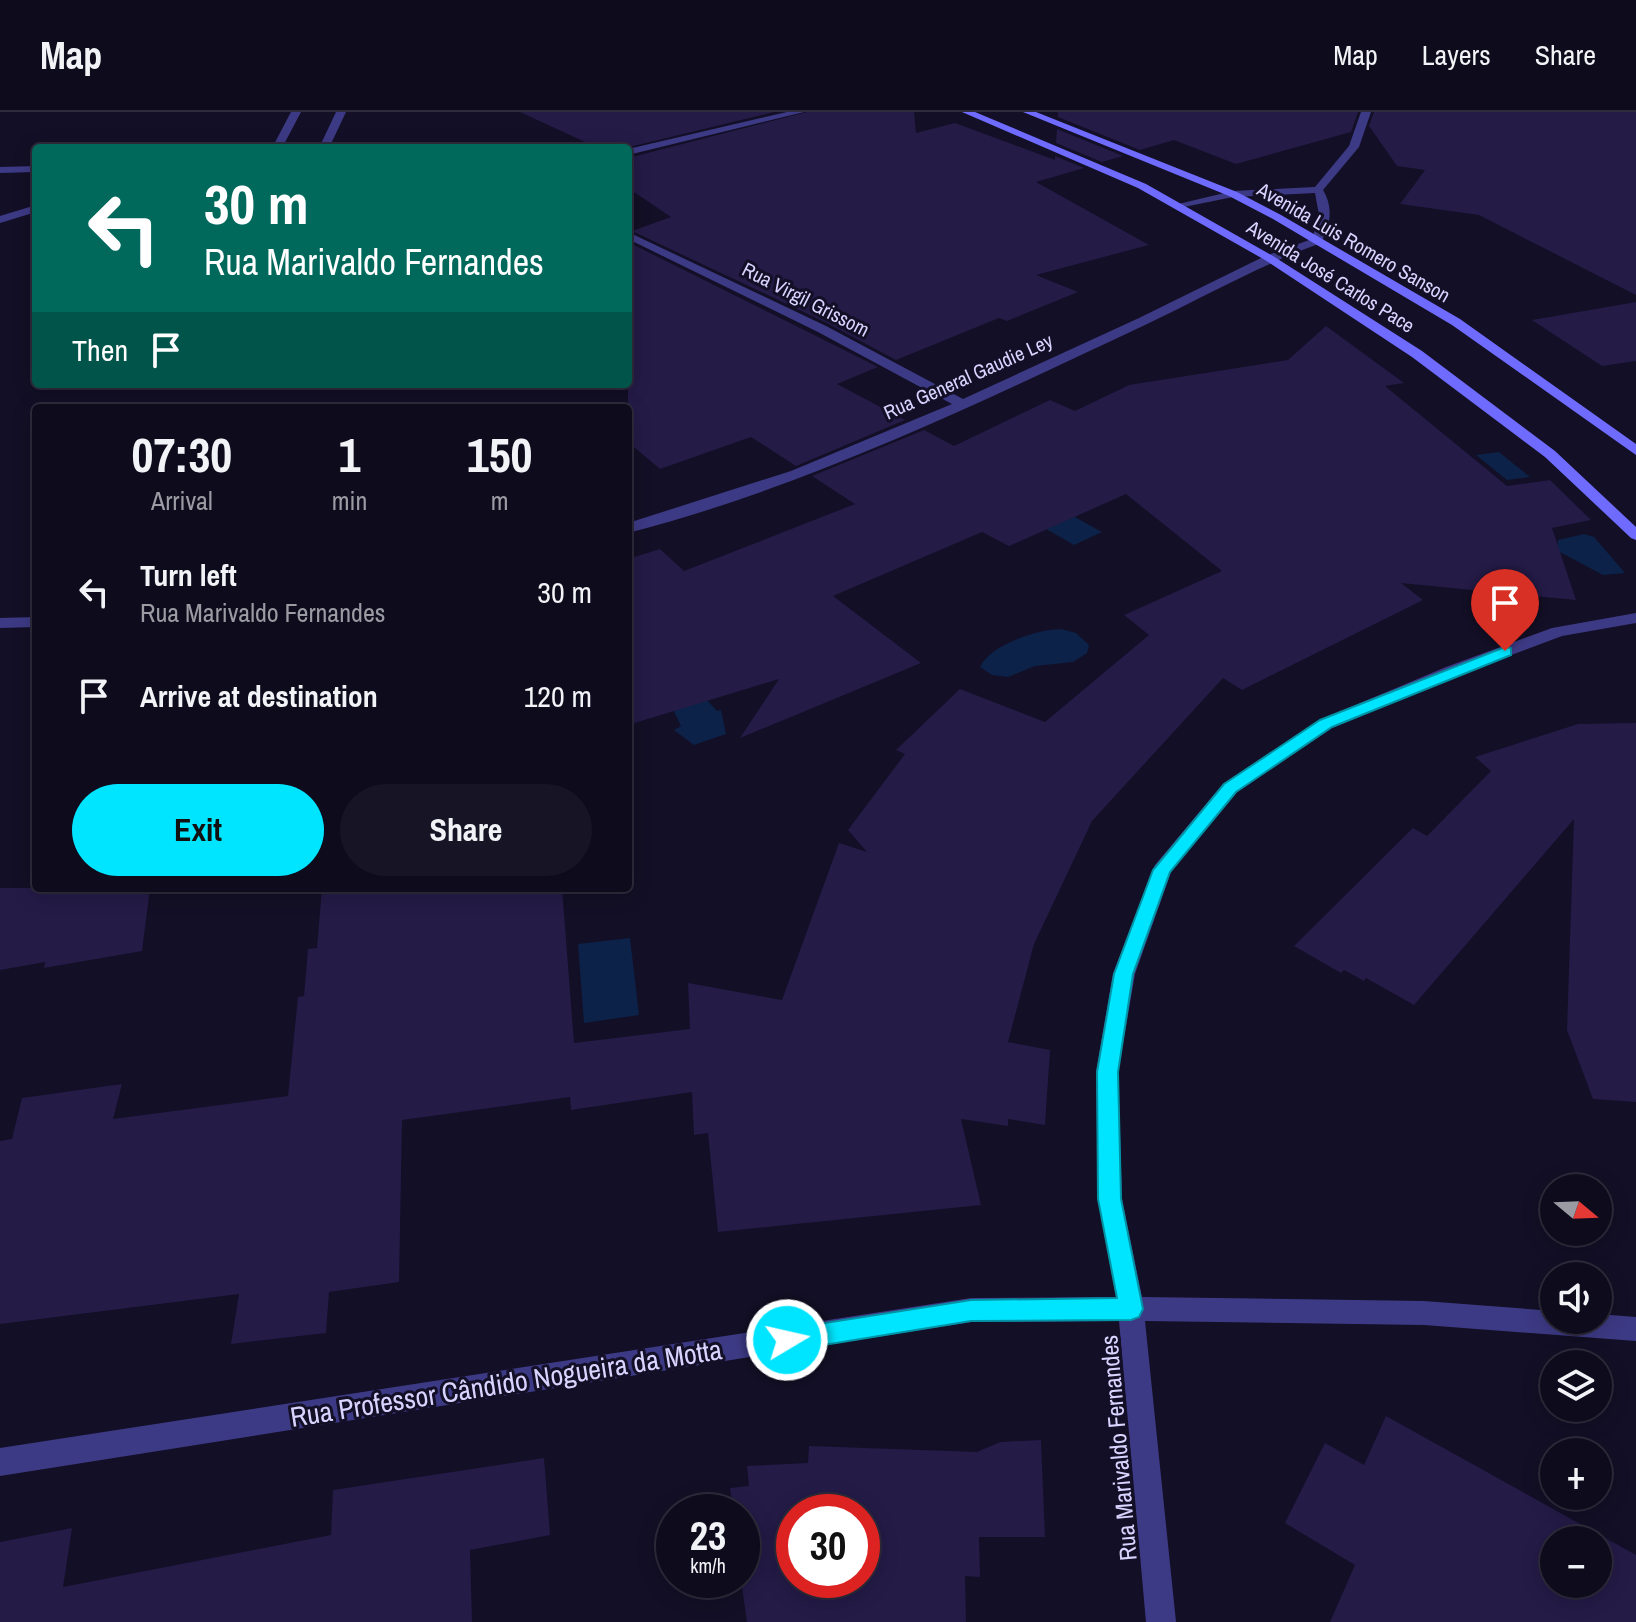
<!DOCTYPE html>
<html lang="en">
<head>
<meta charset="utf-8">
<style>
	body { margin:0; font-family:"Archivo Narrow",sans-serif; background:#171425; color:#f1f3f6; height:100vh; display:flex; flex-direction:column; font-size:30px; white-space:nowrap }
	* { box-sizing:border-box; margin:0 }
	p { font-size:26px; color:#9b9ba3 }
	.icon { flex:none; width:44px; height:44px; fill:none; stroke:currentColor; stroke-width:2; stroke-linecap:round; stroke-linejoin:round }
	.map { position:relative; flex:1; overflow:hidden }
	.drawer { position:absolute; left:32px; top:292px; width:600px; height:488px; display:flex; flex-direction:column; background:#0e0b1c; border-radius:8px; box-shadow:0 4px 20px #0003,0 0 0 2px #2e2b3b }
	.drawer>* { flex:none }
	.top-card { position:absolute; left:32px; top:32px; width:600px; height:244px; border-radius:8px; box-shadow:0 4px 20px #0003,0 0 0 2px #2e2b3b; background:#00695c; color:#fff; overflow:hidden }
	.needle { width:52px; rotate:109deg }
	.controls { position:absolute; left:1540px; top:1062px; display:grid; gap:16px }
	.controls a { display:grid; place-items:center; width:72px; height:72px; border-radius:50%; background:#0e0b1c; box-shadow:0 4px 20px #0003,0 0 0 2px #2e2b3b; font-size:40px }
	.speed { position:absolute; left:656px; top:1382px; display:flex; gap:16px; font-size:40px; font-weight:700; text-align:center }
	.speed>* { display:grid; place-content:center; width:104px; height:104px; border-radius:50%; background:#0e0b1c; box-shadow:0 4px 20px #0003,0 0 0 2px #2e2b3b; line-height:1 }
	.speed small { font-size:20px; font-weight:400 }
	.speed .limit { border:12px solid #d22; background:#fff; color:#111 }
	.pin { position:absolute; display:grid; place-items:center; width:68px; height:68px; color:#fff; margin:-82px -34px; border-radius:50% 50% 50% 0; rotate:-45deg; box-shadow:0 0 8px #0007 }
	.pin .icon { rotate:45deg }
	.me { position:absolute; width:88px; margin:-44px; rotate:81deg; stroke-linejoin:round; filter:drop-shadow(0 0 6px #0008) }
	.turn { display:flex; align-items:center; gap:28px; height:168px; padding:0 40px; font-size:36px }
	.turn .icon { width:104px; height:104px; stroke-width:2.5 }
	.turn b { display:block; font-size:56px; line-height:68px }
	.then { display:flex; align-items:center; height:76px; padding:0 40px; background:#0003; gap:16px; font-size:30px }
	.eta { display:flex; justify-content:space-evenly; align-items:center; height:136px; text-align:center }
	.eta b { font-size:48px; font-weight:700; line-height:56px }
	.primary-button { display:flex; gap:16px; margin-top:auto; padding:16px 40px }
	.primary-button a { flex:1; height:92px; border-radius:48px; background:#00e5ff; color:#111; font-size:32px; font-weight:700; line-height:92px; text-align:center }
	.primary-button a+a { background:#171425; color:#f1f3f6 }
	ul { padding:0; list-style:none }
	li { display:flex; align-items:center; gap:24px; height:104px; padding:0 40px }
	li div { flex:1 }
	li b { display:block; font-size:30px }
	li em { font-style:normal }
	header { display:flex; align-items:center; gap:48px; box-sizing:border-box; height:112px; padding:0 40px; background:#0e0b1c; border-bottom:2px solid #2e2b3b }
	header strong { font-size:38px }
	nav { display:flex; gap:44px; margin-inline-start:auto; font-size:28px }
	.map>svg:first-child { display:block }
</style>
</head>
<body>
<header>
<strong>Map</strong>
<nav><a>Map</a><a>Layers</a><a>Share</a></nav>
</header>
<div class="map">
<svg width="1636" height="1510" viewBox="0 0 1636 1510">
	<rect width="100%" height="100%" fill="#130f26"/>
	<!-- water -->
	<g fill="#0c2248">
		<path d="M1499,340L1530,365L1507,368L1476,343Z"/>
		<path d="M1055,394L1102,420L1074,433L1027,406Z"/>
		<path d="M1584,422L1594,425L1625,461L1603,463L1558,439V428Z"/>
		<path d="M1061,517L1076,521L1089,533L1087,541L1073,550L1035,554L1008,565L992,563L980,555C990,533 1038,517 1061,517Z"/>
		<path d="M694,574L717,599L721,598L726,622L694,633L674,618L681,614L666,583Z"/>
		<path d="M630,826L639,903L584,911L578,832Z"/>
	</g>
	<!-- building -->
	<g fill="#241b47" fill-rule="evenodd">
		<path d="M520,0H774L625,36H598Z"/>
		<path d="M807,0H914L916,21L955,11L1055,48V44L1084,56L1036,70L1149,133L1036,163L1078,180L1007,209L999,206L896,248L827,211L632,119L671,105L628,76V46Z"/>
		<path d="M1058,0H1358L1351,20L1236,52L1174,28L1140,38L1058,5Z"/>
		<path d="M1374,0H1636V183L1479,103L1400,92L1425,58L1397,54L1369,14Z"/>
		<path d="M1057,17L1123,44L1102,50L1056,31Z"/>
		<path d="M628,130L878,255L837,272L905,308L796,354L751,325L660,357L628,330Z"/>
		<path d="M1636,190V249L1602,254L1532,208Z"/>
		<path d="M1326,214L1404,271L1385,274L1507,374L1550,368L1591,408L1552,416L1576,488L1401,471L1423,488L1242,578L1223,566L1092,709L1034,832L1008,930L1050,938L1045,1013L1008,1007V1014L961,1007L981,1093L718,1120L708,1021L694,1023L692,980L571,998L570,985L402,1008L399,1170L329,1180L326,1221L231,1232L239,1182L0,1212V1029L12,1027L22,986L122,972L113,1007L288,984L298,885L304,884L308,837L317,836L322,776H562L574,931L690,917L688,871L782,888L839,731L867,740L848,718L905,642L896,638L960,577L1045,610L1149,523L1124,503L1222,459L1126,382L1009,434L982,420L833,484L921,551L740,626L779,567L628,613V447L660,437L684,459L855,392L812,364L924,318L954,334L1050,288L1075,299L1129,273L1288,248Z"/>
		<path d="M1636,611V990L1593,987L1567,918L1574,707L1414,893L1366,866L1364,869L1344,858L1341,861L1294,834L1413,716L1427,724L1491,659L1475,645L1578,612Z"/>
		<path d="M0,776H150L142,839L44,856L45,850L0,858Z"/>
		<path d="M1386,1304L1636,1443V1510H1330L1355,1453L1285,1411L1325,1331L1364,1353ZM1554,1428H1598V1472H1554Z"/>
		<path d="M1041,1328L1045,1425H979L980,1465L965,1464L966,1510H747L741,1468L742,1400H733L730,1376L749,1374L747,1354L808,1351L809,1334L977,1340L1000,1330ZM794,1400H862V1468H794Z"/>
		<path d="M544,1346L550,1423L470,1438L472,1510H0V1430L72,1416L63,1475L331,1423L333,1378Z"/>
	</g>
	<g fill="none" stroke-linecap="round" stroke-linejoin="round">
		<!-- street -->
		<g fill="#3d3a85" fill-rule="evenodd">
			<path d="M291,0H301L282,36H272Z"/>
			<path d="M336,0H346L329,36H319Z"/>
			<path d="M787,0H804L628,43V37Z"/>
			<path d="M1361,0H1371L1359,35L1323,78C1334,96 1330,114 1321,131C1260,153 1204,185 1145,213C981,290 804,376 628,421V411L791,359L952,292L818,220L628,127V120L826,214L963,287L1139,206L1265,144L1312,127L1319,103L1315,81L1233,85L1179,96L1174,93L1233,79L1315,75L1349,34Z"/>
			<path d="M36,54V60L0,61V55Z"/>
			<path d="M36,93V100L0,111V104Z"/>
			<path d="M1636,501V511L1562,524L1458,563L1332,616L1237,680L1171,760L1135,862L1118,960L1122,1087L1142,1185L1424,1189L1554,1199V1208H1598V1202L1636,1205V1229L1424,1213L1145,1209L1176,1510H1146L1119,1209L971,1210L0,1364V1336L971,1186L1116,1185L1098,1087L1096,960L1113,862L1155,753L1223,672L1320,608L1446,555L1552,516Z"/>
			<path d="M36,505V515L0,516V506Z"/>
		</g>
		<!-- secondary -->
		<g fill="#6f6bff" fill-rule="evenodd">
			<path d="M962,0H975L1146,72L1273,144L1422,239L1555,339L1636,415V428L1631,426L1545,345L1412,245L1265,148L1138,76Z"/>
			<path d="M1023,0H1036L1237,80L1281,103L1460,207L1636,332V343L1452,213L1273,107L1229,84Z"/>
		</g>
	</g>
	<!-- route -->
	<path fill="#00e5ff" stroke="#0095a6" stroke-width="2" d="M1505,535L1511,536V543L1332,615L1236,680L1170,760L1133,862L1118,960L1121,1087L1143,1197L1139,1205L1131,1208L971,1209L787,1239L778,1235L775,1228L778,1220L787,1217L971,1188L1117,1186L1098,1087L1097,960L1114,862L1153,758L1224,672L1320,608Z"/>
	<g text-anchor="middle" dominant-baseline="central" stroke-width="6" stroke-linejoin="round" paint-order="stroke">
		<!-- far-street labels -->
		<g font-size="20" fill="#d9d4ff" stroke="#130f26">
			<text transform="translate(1354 130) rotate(30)">Avenida Luis Romero Sanson</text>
			<text transform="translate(1331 164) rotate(32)">Avenida José Carlos Pace</text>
			<text transform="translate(806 187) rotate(27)">Rua Virgil Grissom</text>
			<text transform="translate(968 264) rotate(-24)">Rua General Gaudie Ley</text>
		</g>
		<!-- street labels -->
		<g font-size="24" fill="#d9d4ff" stroke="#130f26">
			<text transform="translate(1118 1336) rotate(-95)">Rua Marivaldo Fernandes</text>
		</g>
		<!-- near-street labels -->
		<g font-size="28" fill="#d9d4ff" stroke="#130f26">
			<text transform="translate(506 1271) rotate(-9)">Rua Professor Cândido Nogueira da Motta</text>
		</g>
	</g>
</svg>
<div class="controls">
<a><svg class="needle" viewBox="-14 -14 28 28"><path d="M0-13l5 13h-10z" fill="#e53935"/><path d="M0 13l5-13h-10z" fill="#9b9ba3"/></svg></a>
<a><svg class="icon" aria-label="sound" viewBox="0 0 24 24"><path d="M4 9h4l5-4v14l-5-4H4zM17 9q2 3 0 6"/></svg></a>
<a><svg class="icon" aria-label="layers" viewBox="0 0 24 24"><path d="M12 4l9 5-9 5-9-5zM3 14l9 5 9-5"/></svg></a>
<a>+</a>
<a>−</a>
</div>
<div class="speed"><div>23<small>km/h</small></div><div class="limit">30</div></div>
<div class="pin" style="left:1505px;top:539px;background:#d93025"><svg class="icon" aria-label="arrive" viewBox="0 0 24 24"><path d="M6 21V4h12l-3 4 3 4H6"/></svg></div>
<svg class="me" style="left:787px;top:1228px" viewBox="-20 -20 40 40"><circle r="17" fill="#00e5ff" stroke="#fff" stroke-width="3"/><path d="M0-11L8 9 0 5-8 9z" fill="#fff"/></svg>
<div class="top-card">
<div class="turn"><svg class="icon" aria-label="left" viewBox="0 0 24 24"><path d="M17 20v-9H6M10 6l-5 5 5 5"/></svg><div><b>30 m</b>Rua Marivaldo Fernandes</div></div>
<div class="then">Then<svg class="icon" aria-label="arrive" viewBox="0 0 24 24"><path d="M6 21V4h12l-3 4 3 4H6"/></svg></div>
</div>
<section class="drawer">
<div class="eta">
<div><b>07:30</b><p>Arrival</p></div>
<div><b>1</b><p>min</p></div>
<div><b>150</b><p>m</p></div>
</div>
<ul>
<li><svg class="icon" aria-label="left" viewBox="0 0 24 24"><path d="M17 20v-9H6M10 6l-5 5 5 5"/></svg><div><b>Turn left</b><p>Rua Marivaldo Fernandes</p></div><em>30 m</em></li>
<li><svg class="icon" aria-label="arrive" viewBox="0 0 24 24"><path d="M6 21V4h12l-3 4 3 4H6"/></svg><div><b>Arrive at destination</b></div><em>120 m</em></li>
</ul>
<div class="primary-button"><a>Exit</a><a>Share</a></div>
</section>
</div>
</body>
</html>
